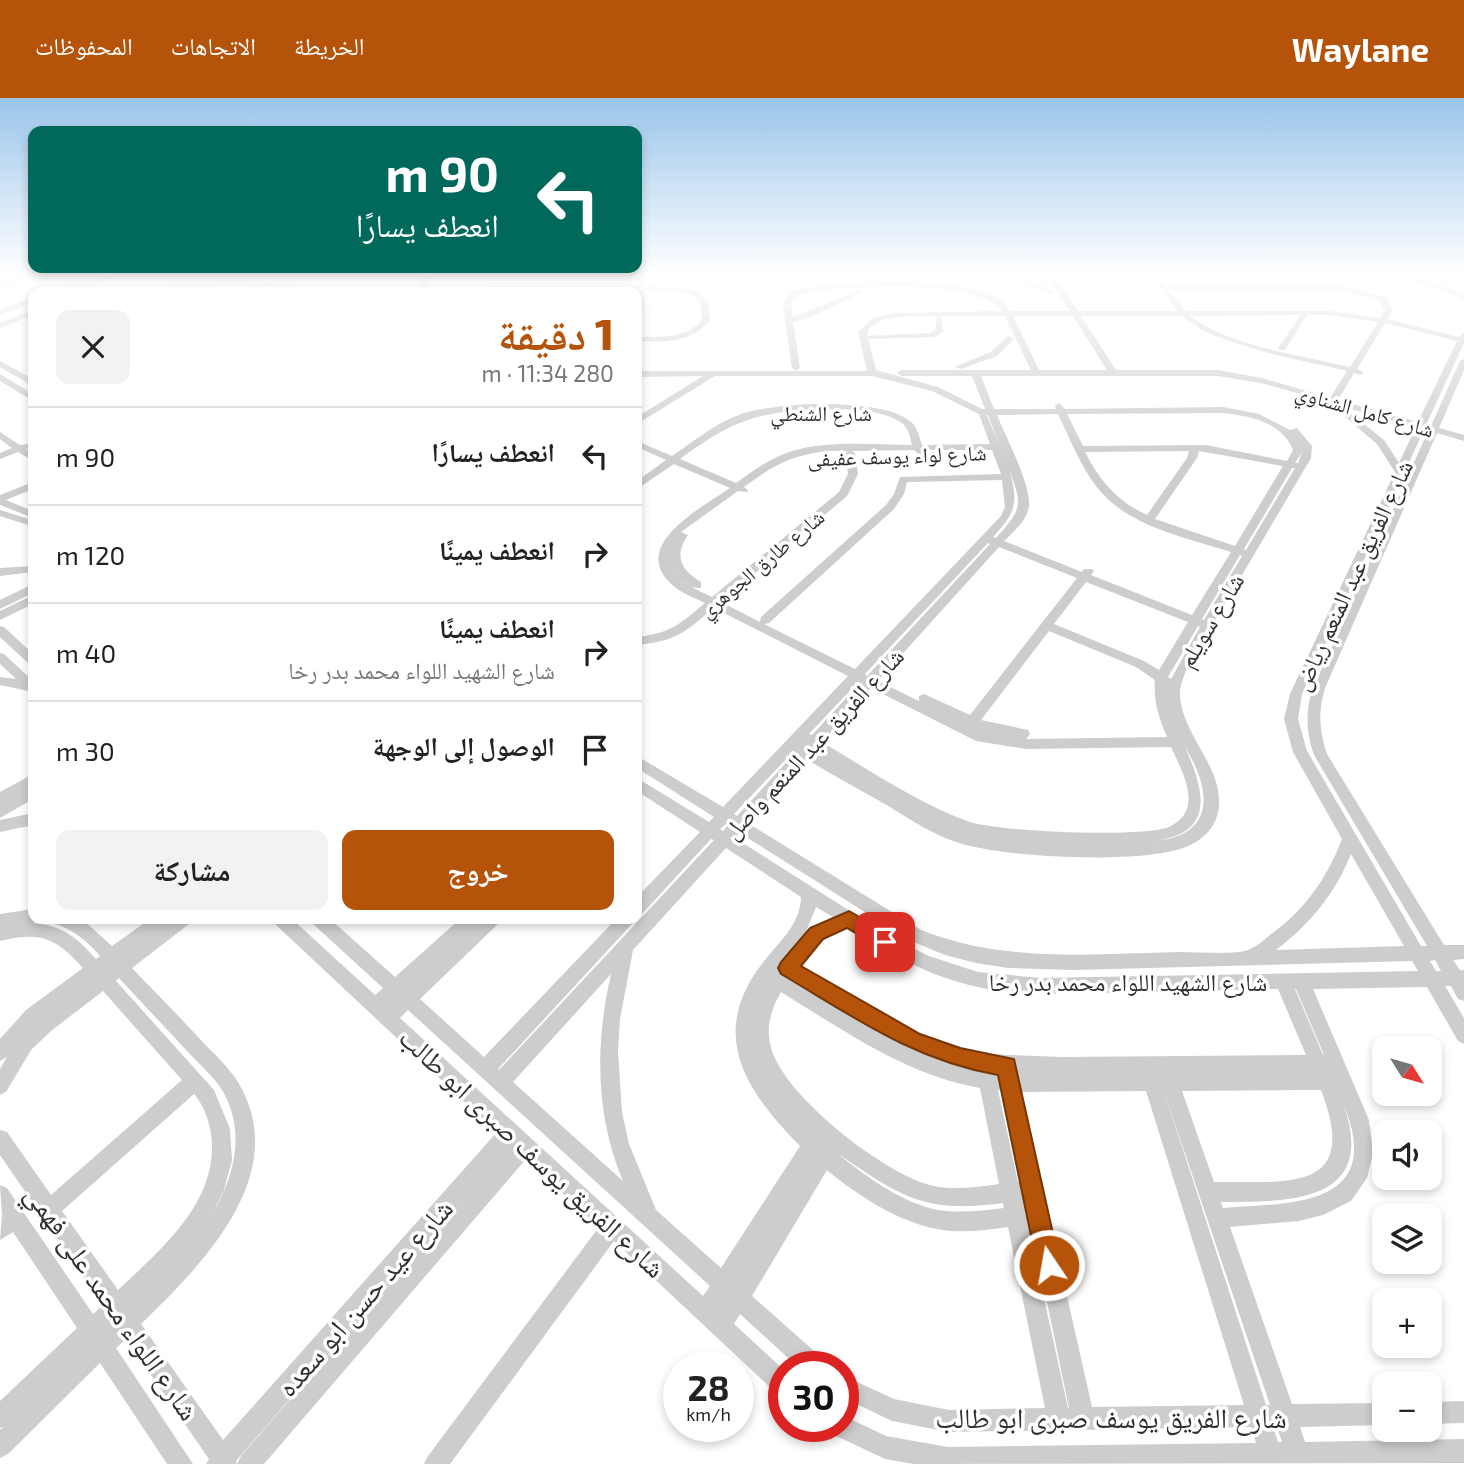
<!DOCTYPE html>
<html lang="ar">
<head>
<meta charset="utf-8">
<style>
	body { margin:0; font-family:"Exo 2","Noto Naskh Arabic",sans-serif; background:#f2f2f2; color:#222; direction:rtl; height:100vh; display:flex; flex-direction:column; font-size:26px; white-space:nowrap }
	* { box-sizing:border-box; margin:0 }
	p { font-size:23px; color:#767676 }
	.icon { flex:none; width:38px; height:38px; fill:none; stroke:currentColor; stroke-width:2; stroke-linecap:round; stroke-linejoin:round }
	.map { position:relative; flex:1; overflow:hidden; direction:ltr }
	.side { position:absolute; left:28px; top:189px; width:614px; height:637px; display:flex; flex-direction:column; background:#fff; border-radius:14px; box-shadow:0 4px 10px #0003; direction:rtl }
	.side>* { flex:none }
	.guide { position:absolute; left:28px; top:28px; width:614px; height:147px; border-radius:14px; box-shadow:0 4px 10px #0003; direction:rtl; background:#00695c; color:#fff; overflow:hidden }
	.needle { width:46px; rotate:127deg }
	.tools { position:absolute; left:1372px; top:938px; display:grid; gap:14px }
	.tools a { display:grid; place-items:center; width:70px; height:70px; border-radius:14px; background:#fff; box-shadow:0 4px 10px #0003; font-size:35px }
	.speed { position:absolute; left:663px; top:1253px; display:flex; gap:14px; font-size:35px; font-weight:700; text-align:center }
	.speed>* { display:grid; place-content:center; width:91px; height:91px; border-radius:50%; background:#fff; box-shadow:0 4px 10px #0003; line-height:1 }
	.speed small { font-size:18px; font-weight:400 }
	.speed .limit { border:10px solid #d22; background:#fff; color:#111 }
	.pin { position:absolute; display:grid; place-items:center; width:60px; height:60px; color:#fff; margin:-30px; border-radius:14px; box-shadow:0 4px 10px #0006 }
	.me { position:absolute; width:77px; margin:-38px; rotate:348deg; stroke-linejoin:round; filter:drop-shadow(0 0 5px #0008) }
	.turn { display:flex; align-items:center; gap:24px; height:147px; padding:0 28px; font-size:32px }
	.turn .icon { width:91px; height:91px; stroke-width:2.5 }
	.turn b { display:block; font-size:49px; line-height:60px }
	.round { display:grid; place-items:center; flex:none; width:74px; height:74px; border-radius:14px; background:#f2f2f2 }
	.head { display:flex; align-items:center; justify-content:space-between; height:119px; padding:0 28px }
	h1 { font-size:42px; font-weight:800; line-height:52px; color:#b45309 }
	.action { display:flex; gap:14px; margin-top:auto; padding:14px 28px }
	.action a { flex:1; height:80px; border-radius:14px; background:#b45309; color:#fff; font-size:28px; font-weight:800; line-height:80px; text-align:center }
	.action a+a { background:#f2f2f2; color:#222 }
	ul { padding:0; list-style:none }
	li { display:flex; align-items:center; gap:21px; height:98px; padding:0 28px; border-top:2px solid #e0e0e0 }
	li div { flex:1 }
	li b { display:block; font-size:26px }
	li em { font-style:normal }
	header { display:flex; align-items:center; gap:42px; box-sizing:border-box; height:98px; padding:0 35px; background:#b45309; color:#fff }
	header strong { font-size:33px }
	nav { display:flex; gap:38px; margin-inline-start:auto; font-size:24px }
	.map>svg:first-child { display:block }
</style>
</head>
<body>
<header>
<strong>Waylane</strong>
<nav><a>الخريطة</a><a>الاتجاهات</a><a>المحفوظات</a></nav>
</header>
<div class="map">
<svg width="1464" height="1366" viewBox="0 0 1464 1366">
	<rect width="100%" height="100%" fill="#fff"/>
	<g fill="none" stroke-linecap="round" stroke-linejoin="round">
		<!-- minor -->
		<g fill="#cdcdcd" fill-rule="evenodd">
			<path d="M21,176H30L0,190V185Z"/>
			<path d="M110,176H120L74,194H64Z"/>
			<path d="M426,176H433L423,194H415Z"/>
			<path d="M639,176H647L645,188L691,191L708,203L710,222C692,245 664,244 637,243V239C660,239 686,241 702,222L700,204L689,195L645,192L641,222L637,224V192H486L482,190L486,188H638Z"/>
			<path d="M1011,176H1020L1056,195L1049,197Z"/>
			<path d="M1047,176H1054L1078,213H1177L1151,176H1158L1166,188H1341L1386,199L1393,212L1387,221L1459,239L1464,234V245L1426,327L1431,328L1460,263L1464,261V272L1439,330L1464,337V343L1437,335L1325,590C1318,613 1319,633 1327,656L1444,847H1464V861L1453,862L1460,872H1464V903L1458,901L1451,888H1445L1464,920V946L1458,943L1427,889L1313,891L1369,1022L1373,1055L1367,1080L1351,1103L1323,1117L1299,1123L1230,1129L1292,1306L1384,1305V1327L1300,1329L1305,1344L1464,1341V1365L914,1366L885,1361L832,1336L829,1328H844V1318L886,1338L948,1349L1256,1345L1251,1329L949,1334L892,1323L844,1300V1278L894,1301L949,1312L1045,1310L1008,1129C985,1132 961,1136 937,1131C898,1124 857,1097 827,1072L752,1198L823,1261L826,1269H798L740,1216L734,1226L784,1272V1298L776,1295L614,1143L450,1366H424L428,1358L599,1129L526,1061L264,1366H206L209,1361L126,1241L116,1250L193,1366H167L100,1265L8,1356L0,1360V1332L3,1329L0,1330V1303L77,1230L13,1134L0,1142L2,1117L0,1087L7,1090L93,1216L103,1207L0,1057V1032L7,1034L51,1097L182,982L103,893L51,933L31,952L6,994L0,997V971L7,959L0,963V941L26,912L83,870C56,840 41,833 0,843V816L33,811V821H40L33,825C64,828 76,839 96,861L100,858C87,843 75,833 56,826L54,821H82L112,848L150,821H191L189,826L132,870C154,893 177,916 199,940C212,954 227,967 238,984C293,1076 203,1166 141,1226L223,1342L497,1034L275,826L273,821H292L375,897L383,890L313,826L311,821H330L395,879L460,821H479L477,825L481,821H500L498,826L420,901L484,959L616,821H634L632,826L498,971L499,972L714,742L711,741L643,815L637,817V799L700,734L637,693V680L709,724L714,719L637,670V658L723,709L848,578L714,510C684,535 676,543 637,547V539C671,535 679,527 705,505C695,500 684,496 676,490C624,450 701,410 730,390L674,366L637,391V383L666,362L637,349V343L672,358C694,343 716,325 741,316C776,304 880,299 910,323C917,328 919,338 922,347L990,346L979,316L932,293L872,278H715L637,326V319L703,278L637,279V273H867L858,234L873,220L894,215L1002,213C979,179 836,187 798,197L791,207L793,219L860,192L864,194L808,220L793,224L800,270L796,273L792,270L783,207L792,193C832,184 968,177 1000,201C1004,204 1007,209 1010,213H1070ZM1169,192H1341L1380,203L1385,212L1380,220L1329,213H1185ZM1301,217L1278,250L1279,252H1285L1307,217H1329L1378,224L1350,269C1301,257 1231,249 1190,218ZM907,218H937L935,232L930,235L867,238L869,230L884,221ZM941,218H1005L1031,272H901L897,275L901,278H972L985,311H982L938,289L876,272L868,241L935,239L943,233ZM1013,218H1073L1107,272H1039ZM1081,218H1181L1202,232L1221,240L1268,255L1347,273L1330,300L1262,280L1218,272H1116ZM1385,225L1457,243L1418,324L1338,302L1354,275L1360,277L1364,274L1357,271ZM981,278H1218L1261,285L1328,304L1377,346L1395,374L1290,596L1284,621L1293,654L1342,741C1327,780 1305,812 1270,837C1264,842 1256,849 1248,852C1235,857 1195,854 1179,854C1091,856 1004,865 921,832L748,725L806,661C834,678 862,693 890,709C911,722 932,736 956,744C1002,760 1138,766 1183,750C1198,745 1213,733 1217,718C1230,672 1178,637 1180,592C1181,586 1184,578 1186,572L1311,360L1312,348L1297,330L1290,332L1259,316L1223,309L1065,311L1059,305L1055,308L1056,311H994ZM1343,309L1416,329L1399,365L1384,342ZM803,312C831,311 881,308 903,326C909,331 910,340 912,347C874,347 830,342 792,353C772,359 753,373 736,385L680,361C726,328 746,317 803,312ZM1223,315C1250,318 1282,324 1293,352L1287,363L1206,347L1083,348L1067,316ZM1058,316C1070,341 1080,367 1096,388C1127,429 1185,439 1231,454L1192,517L1091,477L1094,473L1092,471H1084L1082,474L1004,443C1014,433 1028,422 1029,407C1031,387 1005,337 997,317ZM986,317H988L999,346L987,318ZM1424,332L1428,333L1313,590C1305,613 1306,634 1314,657L1427,848H1421L1307,653L1298,621L1302,596ZM914,352L919,357L922,356L923,352H992L1001,376L900,379L894,396L886,407L761,519L760,524L721,504L847,398L858,376L855,355L852,353ZM825,353H848L845,355L848,376L839,394L712,499C696,491 679,485 671,468C677,479 688,491 701,490V484C680,472 674,457 688,437L681,434L738,393L747,394L748,392L744,389C774,367 788,359 825,353ZM1189,353L1187,360L1147,417C1117,403 1100,383 1085,354ZM1199,353L1283,368L1235,448L1155,421L1197,360ZM1302,354L1298,365H1295ZM1292,370H1295L1246,452L1244,451ZM1009,371C1023,408 1022,411 996,440L993,439C1016,414 1019,405 1009,371ZM1002,382L1005,409L1001,418L855,571L764,526L769,525L894,411L904,396L907,384ZM988,445L990,446L867,578L865,576ZM999,449L1077,480L970,617L924,596L919,598V603L878,583ZM1240,457L1242,458L1204,522L1202,521ZM1086,484L1188,524L1159,572L1144,563L1054,526ZM1198,528L1200,529L1171,581L1168,579ZM1049,533L1136,569L1155,582C1153,602 1159,620 1167,639L1026,641L1030,636L1028,632L981,622ZM858,584L860,585L812,637L809,636ZM871,590L976,643L1026,651L1171,649C1179,667 1196,696 1185,715C1182,721 1175,726 1169,729C1141,740 996,734 967,723C916,704 869,672 822,644ZM1185,649C1211,691 1217,738 1154,743C1217,735 1204,692 1185,649ZM793,654L795,655L737,718L734,716ZM726,726L728,727L723,733L720,731ZM740,735L909,842L945,857L976,865L1008,870L1073,872L1412,863L1418,873L1040,880L978,874L929,858L891,839L735,740ZM726,750L801,799C800,826 781,842 765,862C706,935 745,992 800,1048L721,1170L656,1112L629,1046L622,1014L618,953L620,921L633,852ZM1351,756L1404,848L1276,852C1310,826 1335,796 1351,756ZM816,809L833,819L816,828L804,839ZM847,829C888,855 930,879 978,889C1020,899 1064,895 1106,895C1164,894 1221,892 1278,891L1306,957L1063,959L984,956L919,936L799,867L827,839ZM1435,862L1441,873H1436L1430,863ZM611,876C595,946 595,1016 623,1083L513,984ZM119,880C141,904 164,928 186,952C199,966 216,980 225,997C245,1037 234,1078 213,1115L224,1092L232,1062L230,1031L214,992L116,883ZM790,880L897,943L858,922ZM1295,891H1296L1324,957H1323ZM781,894C843,932 906,977 980,990L999,1086C977,1089 952,1093 930,1087C883,1075 778,994 770,945C766,927 772,909 781,894ZM408,912L710,1188L703,1198L400,920ZM998,992L1002,993L1021,1083L1018,1084ZM1321,992C1361,1096 1288,1083 1214,1084L1182,993ZM1146,993L1244,1307L1092,1309L1021,994ZM1164,993L1270,1307H1266ZM194,996C206,1010 211,1028 212,1046C214,1108 159,1153 118,1192L62,1113ZM1343,1005C1386,1108 1295,1105 1223,1110L1221,1104C1291,1104 1379,1105 1343,1005ZM511,1046L241,1358L237,1366L236,1363ZM837,1055C900,1098 923,1116 1003,1105L1004,1110C982,1113 960,1115 938,1112C902,1105 865,1078 837,1055ZM1028,1127H1031L1069,1310H1068ZM1273,1329H1277L1282,1344H1278Z"/>
			<path d="M1387,176C1414,176 1439,186 1464,197V202L1434,189Z"/>
			<path d="M224,182C250,183 284,180 307,194H297L271,188L224,187L138,194L176,185Z"/>
			<path d="M75,183L78,187L57,194H47Z"/>
			<path d="M30,199H33V204L0,217V212Z"/>
			<path d="M33,212V217L0,230V225Z"/>
			<path d="M1008,238L1015,240L997,258L961,271L954,269L991,254Z"/>
			<path d="M0,263L33,281V288L0,269Z"/>
			<path d="M0,276L33,296V303L0,283Z"/>
			<path d="M0,334L20,347L28,346L30,348L26,351L33,356V363L18,354L0,361V355L12,350L0,341Z"/>
			<path d="M33,384V391L6,402L33,413V420L0,407V397Z"/>
			<path d="M0,412L32,422L33,424L28,427L0,418Z"/>
			<path d="M33,468V474L0,478V470Z"/>
			<path d="M33,486V495L0,511V502Z"/>
			<path d="M33,497V506L0,522V513Z"/>
			<path d="M0,528L4,529L33,556V567L29,566L0,539Z"/>
			<path d="M0,555L4,556L33,583V594L0,587V579L16,581L0,566Z"/>
			<path d="M33,676L31,689L33,688V701L0,720V694Z"/>
			<path d="M33,715V727L0,734V722Z"/>
			<path d="M1464,1303V1325L1430,1326V1304Z"/>
		</g>
	</g>
	<!-- sky -->
	<linearGradient id="sky" x2="0" y2="1"><stop stop-color="#9bc5ea"/><stop offset="0.48" stop-color="#fff"/><stop offset="1" stop-color="#fff" stop-opacity="0"/></linearGradient>
	<rect width="1464" height="367" fill="url(#sky)"/>
	<!-- route -->
	<path fill="#b45309" stroke="#753606" stroke-width="2" d="M849,813L892,838L894,844L892,850L885,853L847,830L823,841L801,868L920,936L960,950L1014,961L1060,1167L1057,1175L1049,1179L1040,1175L1037,1167L998,977C913,962 854,919 781,876L778,870L781,864L810,830Z"/>
	<g text-anchor="middle" dominant-baseline="central" stroke-width="7" stroke-linejoin="round" paint-order="stroke">
		<!-- far-street labels -->
		<g font-size="21" fill="#303030" stroke="#fff">
			<text transform="translate(1365 312) rotate(16)">شارع كامل الشناوي</text>
			<text x="821" y="314">شارع الشنطي</text>
			<text transform="translate(897 357) rotate(-2)">شارع لواء يوسف عفيفى</text>
			<text transform="translate(761 465) rotate(-40)">شارع طارق الجوهري</text>
		</g>
		<!-- street labels -->
		<g font-size="24" fill="#303030" stroke="#fff">
			<text transform="translate(1352 477) rotate(-65)">شارع الفريق عبد المنعم رياض</text>
			<text transform="translate(1210 522) rotate(-59)">شارع سويلم</text>
			<text transform="translate(813 645) rotate(-47)">شارع الفريق عبد المنعم واصل</text>
			<text x="1128" y="883">شارع الشهيد اللواء محمد بدر رخا</text>
		</g>
		<!-- near-street labels -->
		<g font-size="28" fill="#303030" stroke="#fff">
			<text transform="translate(533 1054) rotate(43)">شارع الفريق يوسف صبرى ابو طالب</text>
			<text transform="translate(364 1199) rotate(-49)">شارع عيد حسن ابو سعده</text>
			<text transform="translate(113 1204) rotate(55)">شارع اللواء محمد على فهمي</text>
			<text x="1111" y="1319">شارع الفريق يوسف صبرى ابو طالب</text>
		</g>
	</g>
</svg>
<div class="tools">
<a><svg class="needle" viewBox="-14 -14 28 28"><path d="M0-13l5 13h-10z" fill="#e53935"/><path d="M0 13l5-13h-10z" fill="#767676"/></svg></a>
<a><svg class="icon" aria-label="sound" viewBox="0 0 24 24"><path d="M4 9h4l5-4v14l-5-4H4zM17 9q2 3 0 6"/></svg></a>
<a><svg class="icon" aria-label="layers" viewBox="0 0 24 24"><path d="M12 4l9 5-9 5-9-5zM3 14l9 5 9-5"/></svg></a>
<a>+</a>
<a>−</a>
</div>
<div class="speed"><div>28<small>km/h</small></div><div class="limit">30</div></div>
<div class="pin" style="left:885px;top:844px;background:#d93025"><svg class="icon" aria-label="arrive" viewBox="0 0 24 24"><path d="M6 21V4h12l-3 4 3 4H6"/></svg></div>
<svg class="me" style="left:1049px;top:1167px" viewBox="-20 -20 40 40"><circle r="17" fill="#b45309" stroke="#fff" stroke-width="3"/><path d="M0-11L8 9 0 5-8 9z" fill="#fff"/></svg>
<div class="guide">
<div class="turn"><svg class="icon" aria-label="left" viewBox="0 0 24 24"><path d="M17 20v-9H6M10 6l-5 5 5 5"/></svg><div><b>90 m</b>انعطف يسارًا</div></div>
</div>
<section class="side">
<div class="head"><div><h1>1 دقيقة</h1><p>280 m · 11:34</p></div><a class="round"><svg class="icon" aria-label="close" viewBox="0 0 24 24"><path d="M6 6l12 12M18 6L6 18"/></svg></a></div>
<ul>
<li><svg class="icon" aria-label="left" viewBox="0 0 24 24"><path d="M17 20v-9H6M10 6l-5 5 5 5"/></svg><div><b>انعطف يسارًا</b></div><em>90 m</em></li>
<li><svg class="icon" aria-label="right" viewBox="0 0 24 24"><path d="M7 20v-9h11M14 6l5 5-5 5"/></svg><div><b>انعطف يمينًا</b></div><em>120 m</em></li>
<li><svg class="icon" aria-label="right" viewBox="0 0 24 24"><path d="M7 20v-9h11M14 6l5 5-5 5"/></svg><div><b>انعطف يمينًا</b><p>شارع الشهيد اللواء محمد بدر رخا</p></div><em>40 m</em></li>
<li><svg class="icon" aria-label="arrive" viewBox="0 0 24 24"><path d="M6 21V4h12l-3 4 3 4H6"/></svg><div><b>الوصول إلى الوجهة</b></div><em>30 m</em></li>
</ul>
<div class="action"><a>خروج</a><a>مشاركة</a></div>
</section>
</div>
</body>
</html>
